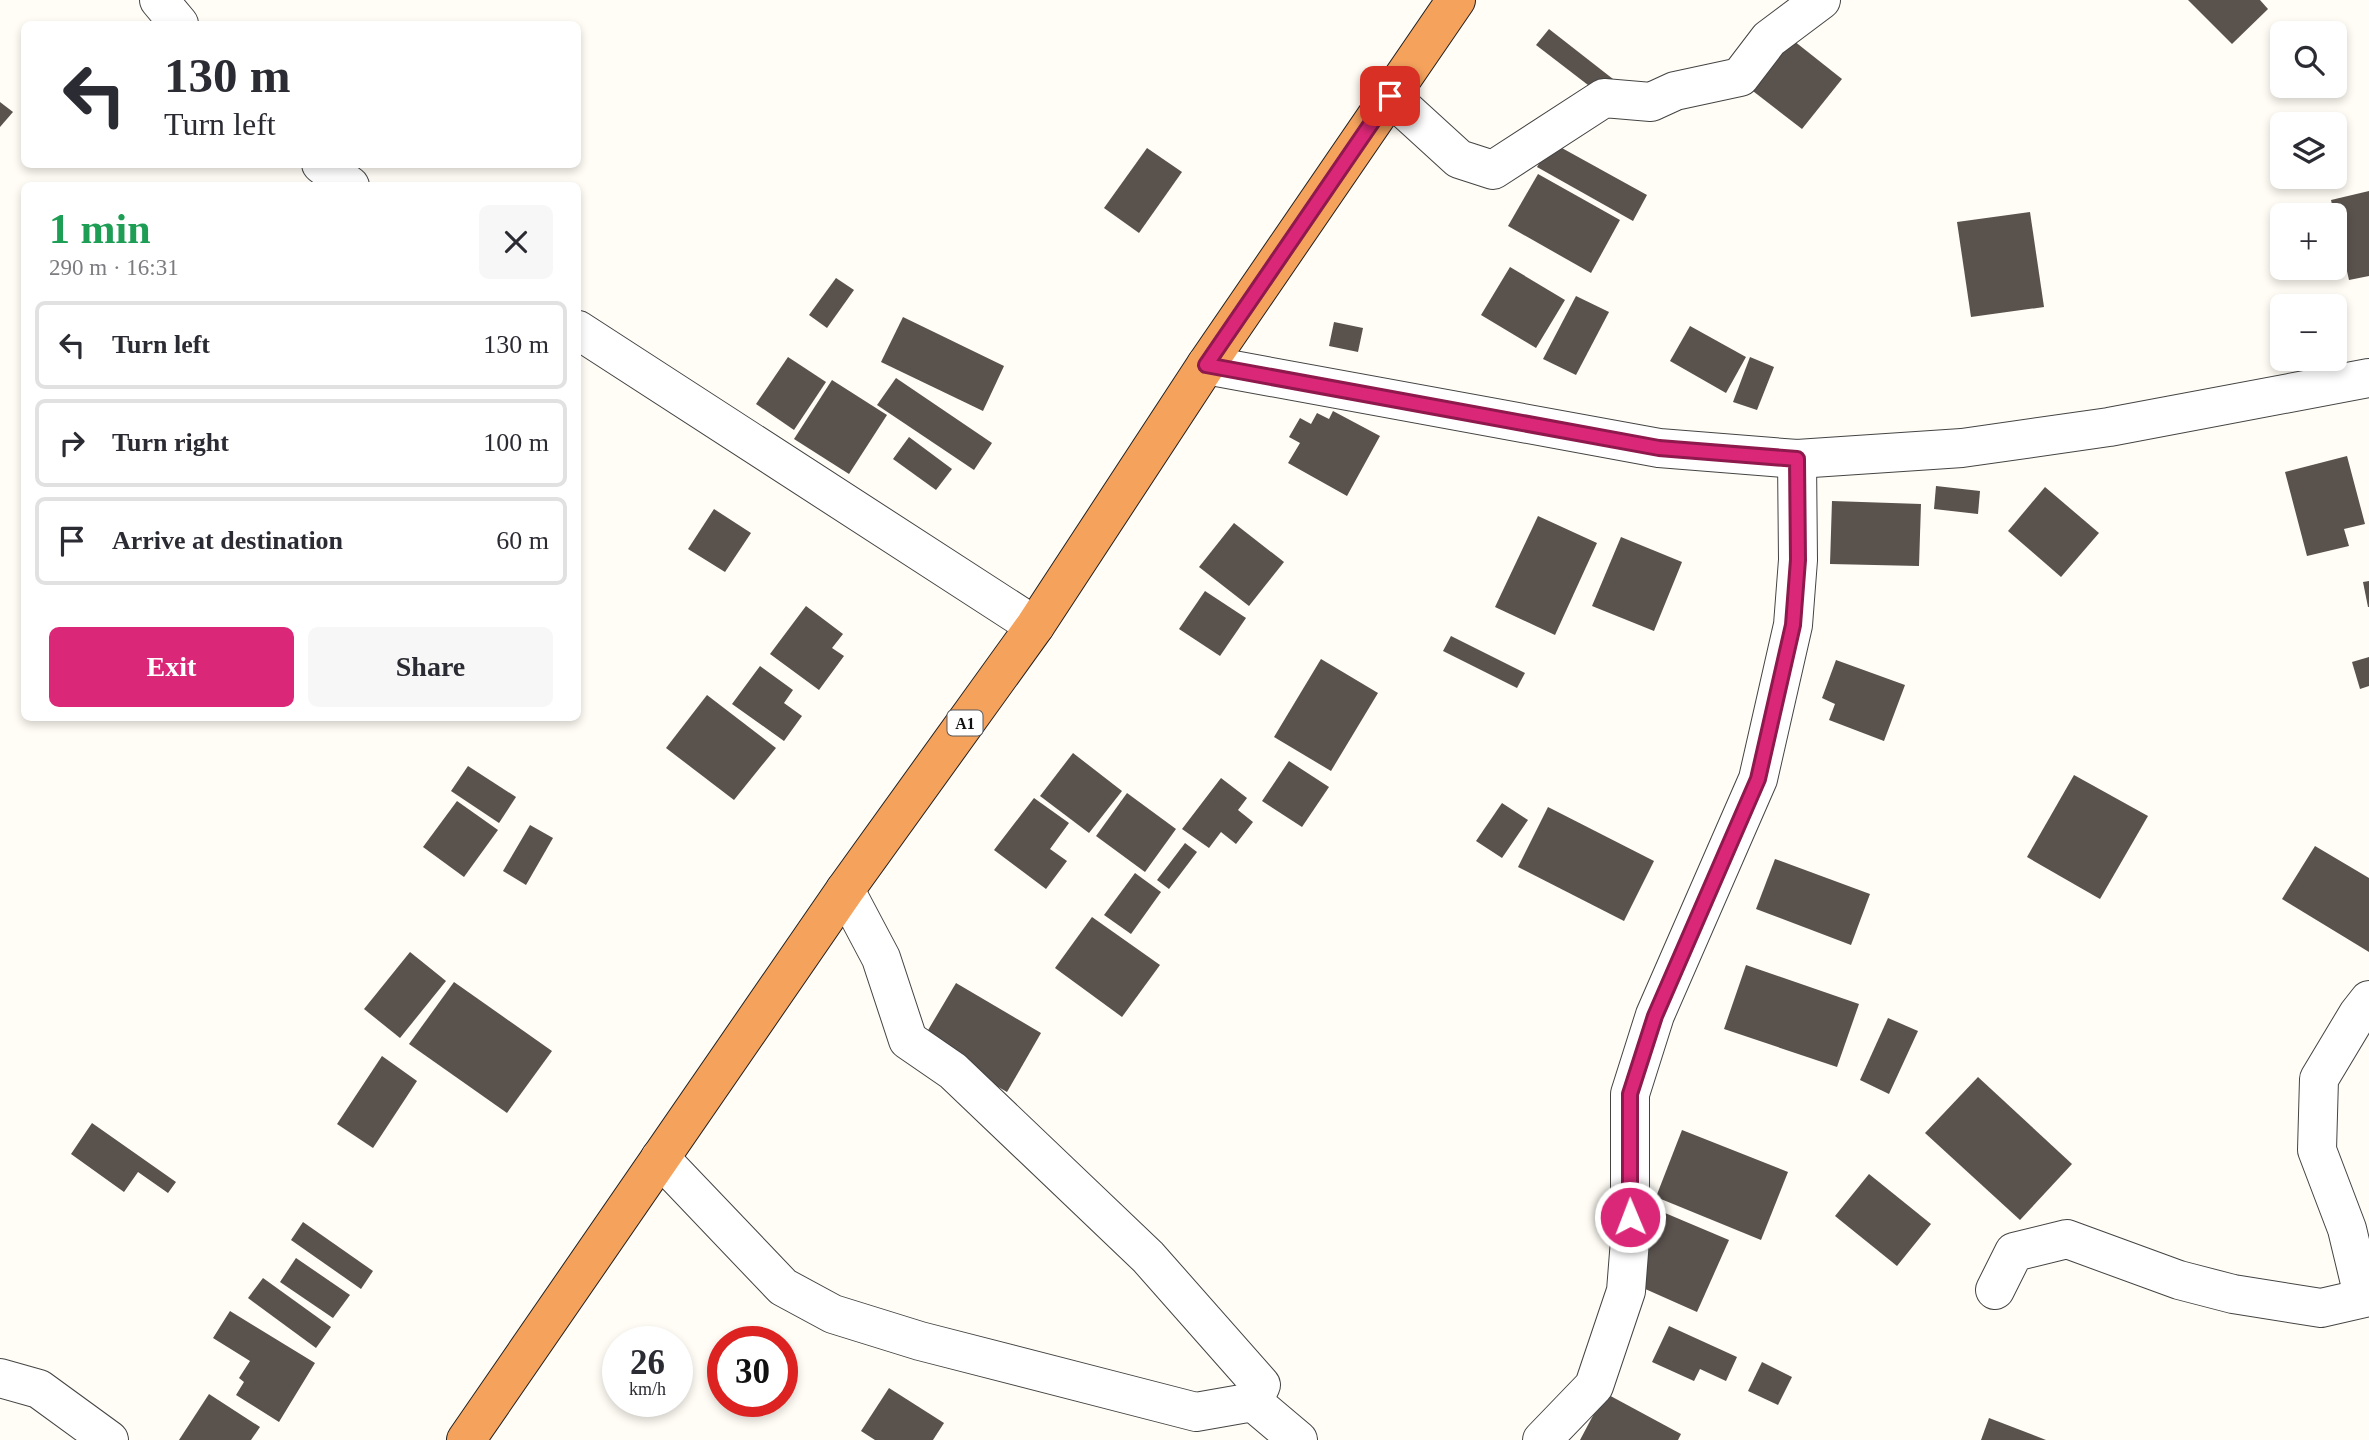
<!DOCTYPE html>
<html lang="en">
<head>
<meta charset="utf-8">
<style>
	body { margin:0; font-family:Georgia,serif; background:#f7f7f7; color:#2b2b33; height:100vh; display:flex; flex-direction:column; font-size:26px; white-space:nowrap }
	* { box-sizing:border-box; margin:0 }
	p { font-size:23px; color:#7c7c81 }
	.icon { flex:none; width:38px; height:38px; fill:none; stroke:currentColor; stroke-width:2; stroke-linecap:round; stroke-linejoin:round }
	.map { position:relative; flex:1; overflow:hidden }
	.side { position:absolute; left:21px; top:182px; width:560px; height:539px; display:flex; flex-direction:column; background:#fff; border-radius:10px; box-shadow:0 4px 10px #0003 }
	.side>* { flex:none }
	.guide { position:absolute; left:21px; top:21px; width:560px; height:147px; border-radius:10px; box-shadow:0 4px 10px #0003; background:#fff; color:#2b2b33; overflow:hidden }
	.controls { position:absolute; left:2270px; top:21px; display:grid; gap:14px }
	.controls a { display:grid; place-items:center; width:77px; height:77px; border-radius:10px; background:#fff; box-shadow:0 4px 10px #0003; font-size:35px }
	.speed { position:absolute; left:602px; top:1326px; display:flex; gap:14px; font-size:35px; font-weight:700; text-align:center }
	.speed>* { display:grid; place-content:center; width:91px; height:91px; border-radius:50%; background:#fff; box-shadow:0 4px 10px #0003; line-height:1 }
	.speed small { font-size:18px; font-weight:400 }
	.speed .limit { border:10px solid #d22; background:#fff; color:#111 }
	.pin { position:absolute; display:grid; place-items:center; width:60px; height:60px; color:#fff; margin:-30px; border-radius:14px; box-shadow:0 4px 10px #0006 }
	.me { position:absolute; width:77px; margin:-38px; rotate:359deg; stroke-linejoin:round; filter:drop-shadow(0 0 5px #0008) }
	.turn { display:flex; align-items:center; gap:24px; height:147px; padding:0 28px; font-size:32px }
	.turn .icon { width:91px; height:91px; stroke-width:2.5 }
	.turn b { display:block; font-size:49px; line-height:60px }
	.round { display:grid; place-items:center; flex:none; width:74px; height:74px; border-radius:10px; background:#f7f7f7 }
	.headline { display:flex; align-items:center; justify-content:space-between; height:119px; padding:0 28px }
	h1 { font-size:42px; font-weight:700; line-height:52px; color:#1e9e55 }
	.action { display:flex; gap:14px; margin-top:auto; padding:14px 28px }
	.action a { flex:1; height:80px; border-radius:10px; background:#db2777; color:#fff; font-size:28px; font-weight:700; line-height:80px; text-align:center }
	.action a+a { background:#f7f7f7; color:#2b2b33 }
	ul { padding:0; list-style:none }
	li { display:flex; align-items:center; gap:21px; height:88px; margin:0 14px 10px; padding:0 14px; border:4px solid #e1e1e2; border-radius:10px }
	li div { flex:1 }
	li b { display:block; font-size:26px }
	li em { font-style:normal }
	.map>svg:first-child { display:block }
</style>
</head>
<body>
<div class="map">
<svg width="2369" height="1440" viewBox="0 0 2369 1440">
	<rect width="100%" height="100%" fill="#fffdf5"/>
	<!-- building -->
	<g fill="#5a524d">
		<path d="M2188,0H2260L2268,9L2232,44Z"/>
		<path d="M1549,29L1613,79L1601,95L1536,45Z"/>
		<path d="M1789,37L1842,79L1802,129L1749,88Z"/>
		<path d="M0,102L13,112L0,127Z"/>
		<path d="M1551,142L1647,195L1633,221L1537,167Z"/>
		<path d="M1147,148L1182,172L1139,233L1104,208Z"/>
		<path d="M1538,174L1620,220L1591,273L1508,226Z"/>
		<path d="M2369,191V276L2349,280L2331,200Z"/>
		<path d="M2030,212L2044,307L1971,317L1957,222Z"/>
		<path d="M1510,267L1565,300L1536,348L1481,315Z"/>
		<path d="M836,278L854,290L827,328L809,315Z"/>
		<path d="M1576,296L1609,312L1576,375L1543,359Z"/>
		<path d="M903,317L1004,366L983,411L881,362Z"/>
		<path d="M1334,322L1363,328L1358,352L1329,346Z"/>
		<path d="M1690,326L1746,357L1726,393L1670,361Z"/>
		<path d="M788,357L826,382L794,430L756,404Z"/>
		<path d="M1750,357L1774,367L1757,410L1733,402Z"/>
		<path d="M896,378L992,443L974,470L877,405Z"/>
		<path d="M832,380L887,415L849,474L794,439Z"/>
		<path d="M1333,411L1380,436L1347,496L1288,463L1300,443L1289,437L1300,418L1311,424L1317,413L1329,419Z"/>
		<path d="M909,437L952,469L936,490L893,459Z"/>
		<path d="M2347,456L2365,524L2344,529L2349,546L2307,556L2285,472Z"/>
		<path d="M1936,486L1980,491L1978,514L1934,509Z"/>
		<path d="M2045,487L2099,533L2061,577L2008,531Z"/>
		<path d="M1832,501L1921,504L1919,566L1830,564Z"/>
		<path d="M714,509L751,533L725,572L688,549Z"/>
		<path d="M1538,516L1597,543L1555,635L1495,607Z"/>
		<path d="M1234,523L1284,562L1249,606L1199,567Z"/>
		<path d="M1621,537L1682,562L1654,631L1592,606Z"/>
		<path d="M2369,581V607H2368L2363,582Z"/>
		<path d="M1205,591L1246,618L1220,656L1179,629Z"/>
		<path d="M806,606L843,634L832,648L844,656L819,690L770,654Z"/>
		<path d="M1451,636L1525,673L1517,688L1443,651Z"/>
		<path d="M2369,657V686L2360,689L2352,662Z"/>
		<path d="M1321,659L1378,693L1331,771L1274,737Z"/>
		<path d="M1836,660L1905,685L1884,741L1829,720L1835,704L1822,698Z"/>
		<path d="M760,666L793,690L784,703L802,716L784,741L732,704Z"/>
		<path d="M707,695L776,748L734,800L666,748Z"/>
		<path d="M1073,753L1122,791L1089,833L1040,796Z"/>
		<path d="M1289,761L1329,787L1302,827L1262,801Z"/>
		<path d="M468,766L516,797L499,823L451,791Z"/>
		<path d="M2074,775L2148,816L2100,899L2027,857Z"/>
		<path d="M1221,778L1247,798L1238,810L1253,822L1236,844L1221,832L1209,848L1182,829Z"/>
		<path d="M1127,793L1176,829L1145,872L1096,836Z"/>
		<path d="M1034,798L1069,823L1050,849L1067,861L1046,889L994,850Z"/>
		<path d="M457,801L498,830L464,877L423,847Z"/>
		<path d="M1502,803L1528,820L1502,858L1476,841Z"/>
		<path d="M1548,807L1654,861L1624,921L1518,867Z"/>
		<path d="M530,825L553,838L526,885L503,871Z"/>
		<path d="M1185,843L1197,852L1169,889L1157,880Z"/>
		<path d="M2315,846L2369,878V952L2282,899Z"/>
		<path d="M1775,859L1870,894L1851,945L1756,909Z"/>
		<path d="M1135,873L1161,892L1131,934L1104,915Z"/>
		<path d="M1092,917L1160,965L1122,1017L1055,968Z"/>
		<path d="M410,952L446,981L400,1038L364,1009Z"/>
		<path d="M1746,965L1859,1004L1837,1067L1724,1029Z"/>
		<path d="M454,982L552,1051L507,1113L409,1044Z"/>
		<path d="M956,983L1041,1033L1007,1092L921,1042Z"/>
		<path d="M1888,1018L1918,1031L1889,1094L1860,1080Z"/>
		<path d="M382,1056L417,1081L373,1148L337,1124Z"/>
		<path d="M1978,1077L2072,1164L2020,1220L1925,1133Z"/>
		<path d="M92,1123L176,1182L168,1193L138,1172L124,1192L71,1154Z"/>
		<path d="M1682,1130L1788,1172L1761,1240L1656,1197Z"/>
		<path d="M1869,1174L1931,1224L1897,1266L1835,1216Z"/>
		<path d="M1665,1213L1729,1240L1697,1312L1634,1284Z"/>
		<path d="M303,1222L373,1271L361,1289L291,1240Z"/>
		<path d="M296,1258L350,1295L333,1318L280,1282Z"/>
		<path d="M263,1278L331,1327L316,1348L248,1298Z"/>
		<path d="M230,1311L315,1363L279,1422L236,1395L244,1382L239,1378L250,1361L213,1338Z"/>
		<path d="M1669,1326L1737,1357L1726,1381L1700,1369L1694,1381L1652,1362Z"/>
		<path d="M1762,1362L1792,1377L1778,1405L1748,1391Z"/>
		<path d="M889,1388L944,1423L933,1440H875L861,1431Z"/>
		<path d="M1605,1393L1681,1434L1678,1440H1580Z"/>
		<path d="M209,1394L260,1427L251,1440H179Z"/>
		<path d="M1989,1418L2046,1440H1981Z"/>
	</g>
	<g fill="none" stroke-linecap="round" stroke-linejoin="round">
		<defs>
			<g id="minor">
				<path d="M159,0L179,24"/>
				<path d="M1390,96L1459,159L1493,170L1604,98L1651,102L1675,91L1740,77L1769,39L1821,0"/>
				<path d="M321,164L350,186"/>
				<path d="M578,330L1035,626"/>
				<path d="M1206,365L1659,448L1797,459L1962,448L2109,427L2369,378"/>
				<path d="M845,890L881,958L908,1040L953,1071L1148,1257L1261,1385L1253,1402"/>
				<path d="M2369,1000L2358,1014L2319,1079L2317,1150L2347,1229L2360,1283L2369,1292"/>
				<path d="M660,1158L783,1287L833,1314L920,1341L1196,1412L1253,1402L1298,1440"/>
				<path d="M1995,1290L2014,1252L2067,1239L2179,1280L2233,1294L2321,1308L2369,1297"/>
				<path d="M0,1378L39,1389L109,1440"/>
				<path d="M1542,1440L1594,1386L1626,1291L1630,1240V1094L1655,1015L1758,779L1793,625L1798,560L1797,459"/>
			</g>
			<path id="highway" d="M466,1440L845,890L1035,626L1206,365L1456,0"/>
		</defs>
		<!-- minor casing -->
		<use href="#minor" stroke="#444" stroke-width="40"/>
		<!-- highway casing -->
		<use href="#highway" stroke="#222" stroke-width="40"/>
		<!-- minor -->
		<use href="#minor" stroke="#fff" stroke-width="38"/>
		<!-- highway -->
		<use href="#highway" stroke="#f5a25d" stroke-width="38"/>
	</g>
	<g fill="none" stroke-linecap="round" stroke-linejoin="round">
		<defs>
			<path id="route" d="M1390,96L1206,365L1659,448L1797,459L1798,560L1793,625L1758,779L1655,1016L1630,1094V1217"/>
		</defs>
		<!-- route casing -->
		<use href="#route" stroke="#8e194d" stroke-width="18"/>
		<!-- route -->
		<use href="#route" stroke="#db2777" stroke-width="12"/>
	</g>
	<g text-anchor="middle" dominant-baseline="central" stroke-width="7" stroke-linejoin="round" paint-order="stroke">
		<!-- shield labels -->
		<rect fill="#fff" stroke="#585858" stroke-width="2" x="947.5" y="710.5" width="35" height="25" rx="5"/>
		<g font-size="16" font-weight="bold" fill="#111">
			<text x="965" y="723">A1</text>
		</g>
	</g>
</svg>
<div class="controls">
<a><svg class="icon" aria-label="search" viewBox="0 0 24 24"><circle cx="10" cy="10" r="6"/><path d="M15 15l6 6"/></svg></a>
<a><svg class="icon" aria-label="layers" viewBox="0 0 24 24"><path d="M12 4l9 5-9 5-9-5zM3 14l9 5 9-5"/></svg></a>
<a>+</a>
<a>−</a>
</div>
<div class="speed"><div>26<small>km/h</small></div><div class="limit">30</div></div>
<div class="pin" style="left:1390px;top:96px;background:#d93025"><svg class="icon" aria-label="arrive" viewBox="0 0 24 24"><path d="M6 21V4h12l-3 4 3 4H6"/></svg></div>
<svg class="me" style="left:1630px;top:1217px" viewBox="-20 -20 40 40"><circle r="17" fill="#db2777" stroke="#fff" stroke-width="3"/><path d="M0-11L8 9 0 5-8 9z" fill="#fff"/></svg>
<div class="guide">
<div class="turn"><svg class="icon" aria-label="left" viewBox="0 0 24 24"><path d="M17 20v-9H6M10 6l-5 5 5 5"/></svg><div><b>130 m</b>Turn left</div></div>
</div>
<section class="side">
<div class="headline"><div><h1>1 min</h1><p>290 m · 16:31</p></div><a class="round"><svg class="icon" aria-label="close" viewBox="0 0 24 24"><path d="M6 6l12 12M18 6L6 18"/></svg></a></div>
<ul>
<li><svg class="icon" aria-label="left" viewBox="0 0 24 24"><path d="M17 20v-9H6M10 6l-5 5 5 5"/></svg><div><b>Turn left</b></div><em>130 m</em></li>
<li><svg class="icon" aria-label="right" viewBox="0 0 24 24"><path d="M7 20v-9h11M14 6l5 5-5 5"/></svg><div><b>Turn right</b></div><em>100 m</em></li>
<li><svg class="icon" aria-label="arrive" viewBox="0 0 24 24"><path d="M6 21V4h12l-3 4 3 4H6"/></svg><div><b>Arrive at destination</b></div><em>60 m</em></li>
</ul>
<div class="action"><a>Exit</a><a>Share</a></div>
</section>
</div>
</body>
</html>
